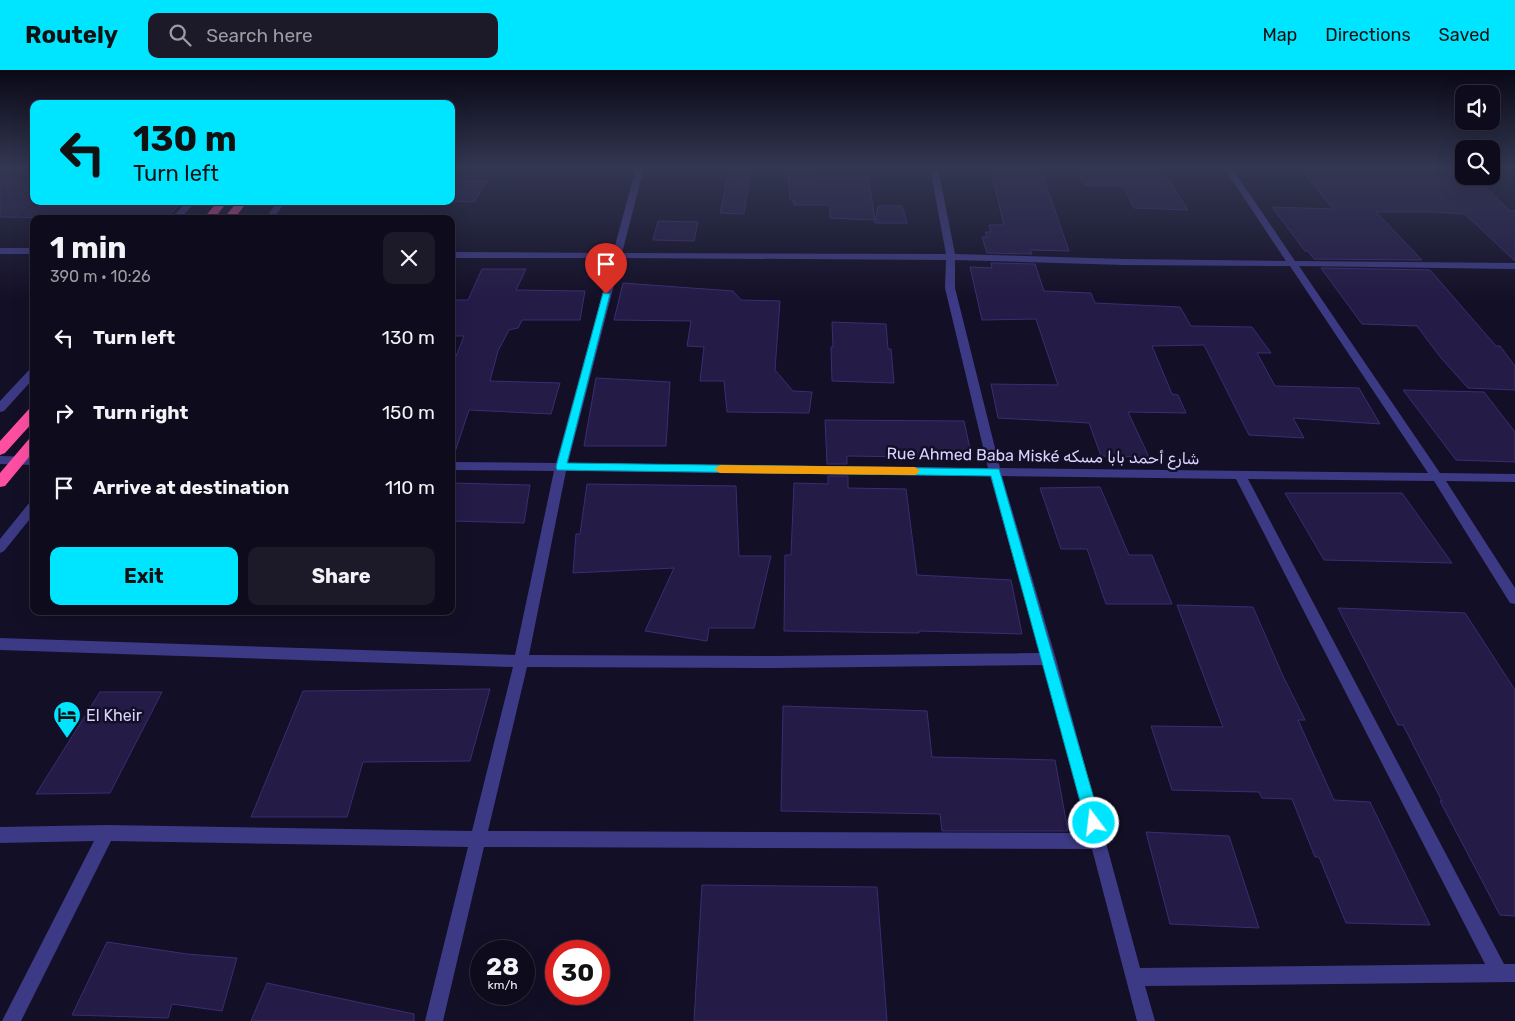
<!DOCTYPE html>
<html lang="en">
<head>
<meta charset="utf-8">
<style>
	body { margin:0; font-family:Rubik,Cairo,sans-serif; background:#1c1929; color:#f1f3f6; height:100vh; display:flex; flex-direction:column; font-size:19px; white-space:nowrap }
	* { box-sizing:border-box; margin:0 }
	p { font-size:16px; color:#9b9ba3 }
	.icon { flex:none; width:28px; height:28px; fill:none; stroke:currentColor; stroke-width:2; stroke-linecap:round; stroke-linejoin:round }
	.map { position:relative; flex:1; overflow:hidden }
	.panel { position:absolute; left:30px; top:145px; width:425px; height:400px; display:flex; flex-direction:column; background:#0e0b1c; border-radius:10px; box-shadow:0 5px 20px #0002,0 0 0 1px #2e2b3b }
	.panel>* { flex:none }
	.hud { position:absolute; left:30px; top:30px; width:425px; height:105px; border-radius:10px; box-shadow:0 5px 20px #0002,0 0 0 1px #2e2b3b; background:#00e5ff; color:#111; overflow:hidden }
	.controls { position:absolute; left:1455px; top:15px; display:grid; gap:10px }
	.controls a { display:grid; place-items:center; width:45px; height:45px; border-radius:10px; background:#0e0b1c; box-shadow:0 5px 20px #0002,0 0 0 1px #2e2b3b; font-size:25px }
	.speed { position:absolute; left:470px; top:870px; display:flex; gap:10px; font-size:25px; font-weight:700; text-align:center }
	.speed>* { display:grid; place-content:center; width:65px; height:65px; border-radius:50%; background:#0e0b1c; box-shadow:0 5px 20px #0002,0 0 0 1px #2e2b3b; line-height:1 }
	.speed small { font-size:12px; font-weight:400 }
	.speed .limit { border:8px solid #d22; background:#fff; color:#111 }
	.pin { position:absolute; display:grid; place-items:center; width:42px; height:42px; color:#fff; margin:-51px -21px; border-radius:50% 50% 50% 0; rotate:-45deg; box-shadow:0 0 5px #0007 }
	.pin .icon { rotate:45deg }
	.me { position:absolute; width:55px; margin:-28px; rotate:345deg; stroke-linejoin:round; filter:drop-shadow(0 0 4px #0008) }
	.turn { display:flex; align-items:center; gap:18px; height:105px; padding:0 20px; font-size:22px }
	.turn .icon { width:65px; height:65px; stroke-width:2.5 }
	.turn b { display:block; font-size:35px; line-height:42px }
	.round { display:grid; place-items:center; flex:none; width:52px; height:52px; border-radius:10px; background:#1c1929 }
	.summary { display:flex; align-items:center; justify-content:space-between; height:85px; padding:0 20px }
	h1 { font-size:30px; font-weight:700; line-height:38px }
	.primary-button { display:flex; gap:10px; margin-top:auto; padding:10px 20px }
	.primary-button a { flex:1; height:58px; border-radius:10px; background:#00e5ff; color:#111; font-size:20px; font-weight:700; line-height:58px; text-align:center }
	.primary-button a+a { background:#1c1929; color:#f1f3f6 }
	ul { padding:0; list-style:none }
	li { display:flex; align-items:center; gap:15px; height:75px; padding:0 20px }
	li div { flex:1 }
	li b { display:block; font-size:19px }
	li em { font-style:normal }
	header { display:flex; align-items:center; gap:30px; box-sizing:border-box; height:70px; padding:0 25px; background:#00e5ff; color:#111 }
	header strong { font-size:24px }
	nav { display:flex; gap:28px; margin-inline-start:auto; font-size:18px }
	.search { width:350px; height:45px; background:#1c1929; display:flex; align-items:center; gap:12px; box-sizing:border-box; padding:0 18px; border-radius:10px; color:#9b9ba3; font-size:19px }
	.map>svg:first-child { display:block }
</style>
</head>
<body>
<header>
<strong>Routely</strong>
<div class="search"><svg class="icon" aria-label="search" viewBox="0 0 24 24"><circle cx="10" cy="10" r="6"/><path d="M15 15l6 6"/></svg>Search here</div>
<nav><a>Map</a><a>Directions</a><a>Saved</a></nav>
</header>
<div class="map">
<svg width="1515" height="951" viewBox="0 0 1515 951">
	<rect width="100%" height="100%" fill="#130f26"/>
	<!-- building -->
	<g fill="#241b47" stroke="#3b2d73">
		<path d="M0,98H34V131H183L165,149L0,147Z"/>
		<path d="M730,98H751L744,144L720,143Z"/>
		<path d="M788,98H817L818,106H868L875,150L830,148V135H794L793,130H790Z"/>
		<path d="M990,98H1040L1069,181L1030,180L1032,184L987,183L982,167H987L985,162H991L989,155H1004Z"/>
		<path d="M1077,98H1161L1188,140L1134,138L1123,116L1084,115Z"/>
		<path d="M1300,98H1421L1424,101L1464,102V106H1474L1510,141L1515,140V191L1465,144L1433,142H1376L1422,190L1314,189L1308,181H1305L1272,137L1333,139Z"/>
		<path d="M459,110L487,111L474,132L451,131V121Z"/>
		<path d="M878,136H902L907,153H875Z"/>
		<path d="M658,151L698,152L694,171L653,170Z"/>
		<path d="M991,193L1035,194L1044,221L1091,223L1095,233L1180,237L1191,256L1252,257L1271,283H1257L1275,316L1359,318L1380,354L1293,348L1304,368L1249,365L1204,275L1152,276L1172,324L1178,325L1186,343L1128,342L1149,387L1101,386L1089,353L998,348L991,314L1058,315L1036,249L982,250L970,197L992,198Z"/>
		<path d="M1321,198L1430,200L1496,276H1500L1515,296V320L1468,318L1441,288L1417,256L1362,254Z"/>
		<path d="M482,199H526L516,220L585,221L580,250H522L518,258L509,260L498,281L490,311L560,313L551,344L469,340L454,385L451,384V299L464,266H451V230H468Z"/>
		<path d="M623,213L733,221L741,230L780,231L775,300L793,321L812,322L809,343L727,342L724,311H700L704,277L687,276L691,251L614,250Z"/>
		<path d="M832,252L886,254L888,279H891L894,313L832,311L831,277H833Z"/>
		<path d="M596,308L670,312L666,376H584Z"/>
		<path d="M1403,320L1484,322L1515,362V392L1456,390Z"/>
		<path d="M825,350L964,351L972,388L847,386V394H827Z"/>
		<path d="M828,406H848V418L906,419L917,505L1011,510L1022,564L919,561V563L784,561L785,485H791L794,413L828,414Z"/>
		<path d="M451,413L530,415L524,453L451,451Z"/>
		<path d="M587,414L736,416L739,486H771L754,558H709L707,571L645,561L674,498L573,503L576,464H580Z"/>
		<path d="M1100,417L1129,485H1152L1172,534H1106L1087,479H1061L1040,418Z"/>
		<path d="M1285,423H1402L1452,493L1324,490Z"/>
		<path d="M1177,535L1253,537L1283,606L1305,650H1298L1334,730L1370,732L1430,855L1346,853L1319,787H1315L1292,729L1262,728L1259,722L1172,720L1151,656L1223,657Z"/>
		<path d="M1338,538L1465,543L1515,620V846L1500,845L1440,731H1442L1403,655H1398Z"/>
		<path d="M490,619L470,691L363,692L347,747H251L303,621Z"/>
		<path d="M100,622H162L110,723L36,724Z"/>
		<path d="M783,636L927,641L932,687L1055,690L1068,761H942L940,744L781,741Z"/>
		<path d="M1146,762L1229,766L1259,858L1170,854Z"/>
		<path d="M702,815L877,817L887,951H694Z"/>
		<path d="M107,872L187,884L237,888L222,941L172,934L168,948L72,945Z"/>
		<path d="M267,913L414,944V951H251Z"/>
	</g>
	<g fill="none" stroke-linecap="round" stroke-linejoin="round">
		<!-- minor -->
		<g fill="#3d3a85" fill-rule="evenodd">
			<path d="M636,98H644L622,183L946,184L930,98H938L955,184L1124,189L1286,191L1224,98H1232L1295,191L1515,193V199L1299,196L1440,403L1515,404V412L1446,411L1515,518V534L1510,533L1434,411L1248,409L1504,894H1515V912L1145,916L1155,951H1137L1092,779L484,777L443,951H425L468,777L111,771L21,951H2L94,771L0,773V757L107,755L472,761L513,597L0,580V568L515,585L554,401L451,400V392L556,393L612,188H451V182L613,183ZM621,188L946,190L945,218L988,398L568,393ZM955,190L1124,195L1290,196L1428,403L1000,398L955,218ZM566,401L990,406L1040,583L774,586L529,585ZM1002,406L1236,409L1485,894L1140,898L1056,589ZM1044,595L1088,763L488,761L527,597L774,598Z"/>
			<path d="M187,131H196L180,149H171Z"/>
			<path d="M278,131H286L273,149H265Z"/>
			<rect x="0" y="178" width="34" height="6"/>
			<path d="M34,298V308L4,341L0,342V331L30,299Z"/>
			<path d="M0,386L34,387V395L0,394Z"/>
			<path d="M34,431V444L4,481L0,483V469L30,432Z"/>
		</g>
		<!-- highway -->
		<g fill="#ff4fa3" fill-rule="evenodd">
			<path d="M218,131H228L214,149H203Z"/>
			<path d="M238,131H248L234,149H223Z"/>
			<path d="M34,338V351L5,383L0,385V371L29,339Z"/>
			<path d="M34,367V381L5,416L0,417V403L29,369Z"/>
		</g>
	</g>
	<!-- sky -->
	<linearGradient id="sky" x2="0" y2="1"><stop stop-color="#0a0815"/><stop offset="0.42" stop-color="#333752"/><stop offset="1" stop-color="#333752" stop-opacity="0"/></linearGradient>
	<rect width="1515" height="231" fill="url(#sky)"/>
	<!-- route -->
	<path fill="#00e5ff" stroke="#0095a6" d="M603,223L610,224L567,393L999,399L1101,753L1099,758L1094,760L1088,758L1086,753L991,406L557,400L556,397Z"/>
	<!-- slow -->
	<path fill="#f59e0b" d="M720,395L915,397L920,401L915,405L720,403L714,399Z"/>
	<!-- icons -->
	<defs>
		<symbol id="hotel-pin" viewBox="-11 -11 22 30"><path d="M0 17L-7.5 6A9.5 9.5 0 1 1 7.5 6Z" fill="#00e5ff" stroke="#130f26"/><path d="M-6-4.5h1.5V1H6V5H4.5V3h-9V5H-6ZM-4 0a1.8 1.8 0 1 1 3.6 0ZM.5 0V-2.5h3Q6-2.5 6 0Z" fill="#111"/></symbol>
	</defs>
	<g fill-rule="evenodd">
		<use href="#hotel-pin" x="51" y="629" width="32" height="43"/>
	</g>
	<g text-anchor="middle" dominant-baseline="central" stroke-width="5" stroke-linejoin="round" paint-order="stroke">
		<!-- street labels -->
		<g font-size="16" fill="#d9d4ff" stroke="#130f26">
			<text transform="translate(1043 386) rotate(1)">Rue Ahmed Baba Miské شارع أحمد بابا مسكه</text>
		</g>
		<!-- poi labels -->
		<g font-size="16" fill="#d9d4ff" stroke="#130f26" text-anchor="start">
			<text x="86" y="645">El Kheir</text>
		</g>
	</g>
</svg>
<div class="controls">
<a><svg class="icon" aria-label="sound" viewBox="0 0 24 24"><path d="M4 9h4l5-4v14l-5-4H4zM17 9q2 3 0 6"/></svg></a>
<a><svg class="icon" aria-label="search" viewBox="0 0 24 24"><circle cx="10" cy="10" r="6"/><path d="M15 15l6 6"/></svg></a>
</div>
<div class="speed"><div>28<small>km/h</small></div><div class="limit">30</div></div>
<div class="pin" style="left:606px;top:224px;background:#d93025"><svg class="icon" aria-label="arrive" viewBox="0 0 24 24"><path d="M6 21V4h12l-3 4 3 4H6"/></svg></div>
<svg class="me" style="left:1094px;top:753px" viewBox="-20 -20 40 40"><circle r="17" fill="#00e5ff" stroke="#fff" stroke-width="3"/><path d="M0-11L8 9 0 5-8 9z" fill="#fff"/></svg>
<div class="hud">
<div class="turn"><svg class="icon" aria-label="left" viewBox="0 0 24 24"><path d="M17 20v-9H6M10 6l-5 5 5 5"/></svg><div><b>130 m</b>Turn left</div></div>
</div>
<section class="panel">
<div class="summary"><div><h1>1 min</h1><p>390 m · 10:26</p></div><a class="round"><svg class="icon" aria-label="close" viewBox="0 0 24 24"><path d="M6 6l12 12M18 6L6 18"/></svg></a></div>
<ul>
<li><svg class="icon" aria-label="left" viewBox="0 0 24 24"><path d="M17 20v-9H6M10 6l-5 5 5 5"/></svg><div><b>Turn left</b></div><em>130 m</em></li>
<li><svg class="icon" aria-label="right" viewBox="0 0 24 24"><path d="M7 20v-9h11M14 6l5 5-5 5"/></svg><div><b>Turn right</b></div><em>150 m</em></li>
<li><svg class="icon" aria-label="arrive" viewBox="0 0 24 24"><path d="M6 21V4h12l-3 4 3 4H6"/></svg><div><b>Arrive at destination</b></div><em>110 m</em></li>
</ul>
<div class="primary-button"><a>Exit</a><a>Share</a></div>
</section>
</div>
</body>
</html>
